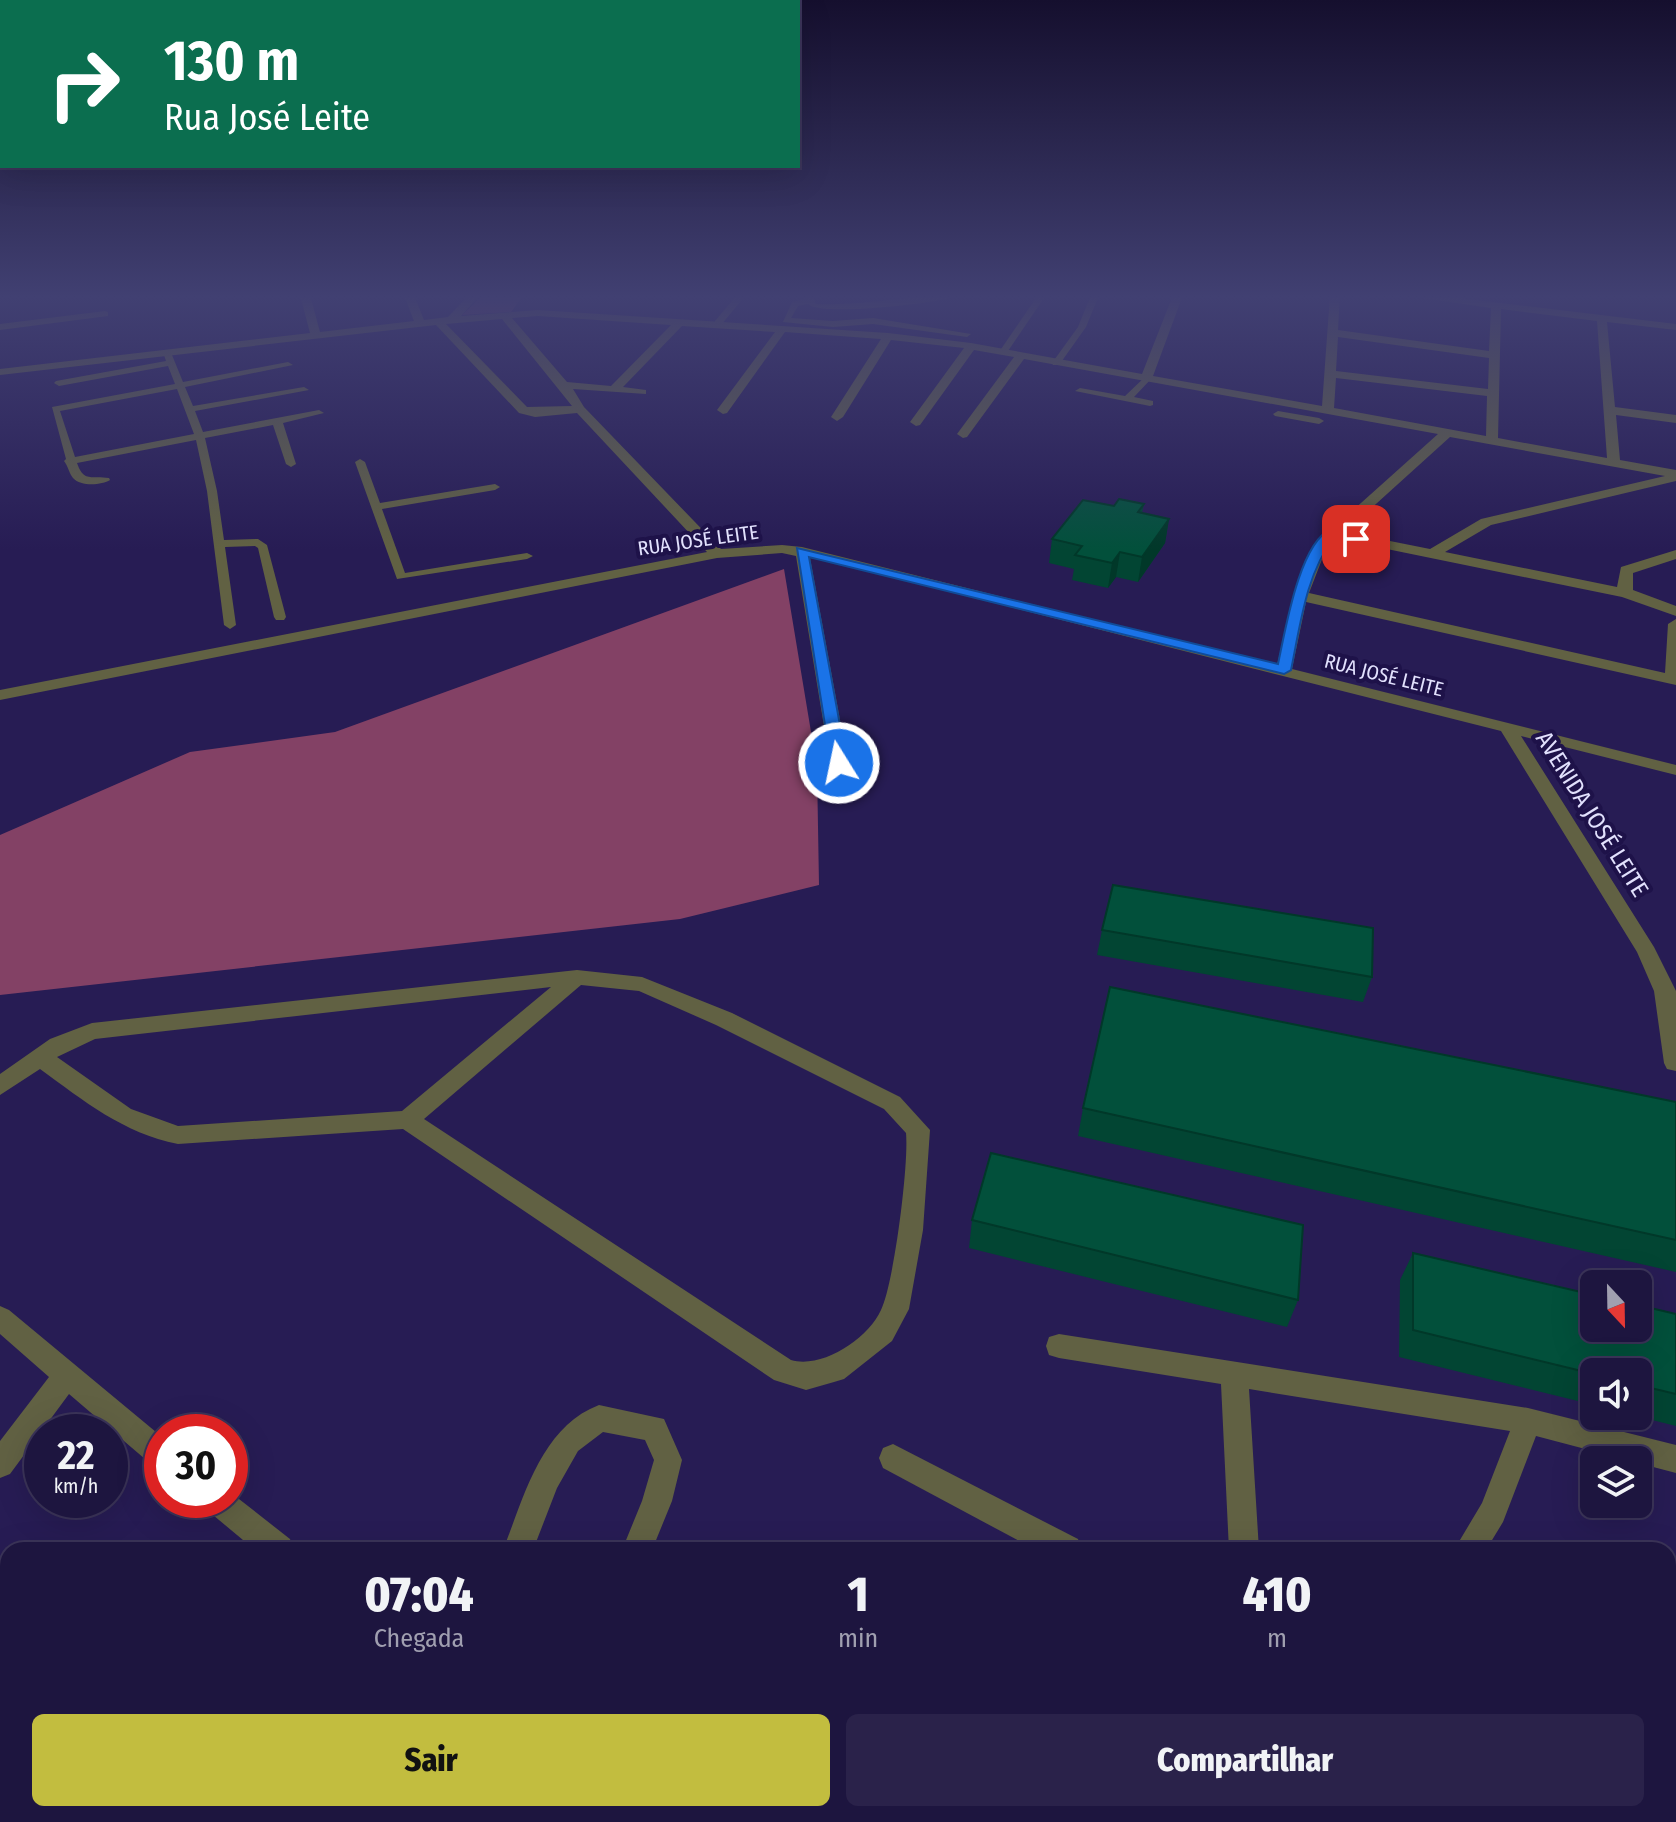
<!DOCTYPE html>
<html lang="pt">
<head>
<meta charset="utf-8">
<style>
	body { margin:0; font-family:"Fira Sans Condensed",sans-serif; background:#2a224a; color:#f1f3f6; height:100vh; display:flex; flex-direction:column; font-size:30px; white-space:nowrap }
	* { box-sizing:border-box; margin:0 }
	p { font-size:26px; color:#a09fb0 }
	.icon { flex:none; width:44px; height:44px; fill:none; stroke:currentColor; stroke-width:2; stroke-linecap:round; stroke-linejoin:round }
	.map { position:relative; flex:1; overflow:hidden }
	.panel { position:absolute; left:0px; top:1542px; width:1676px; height:280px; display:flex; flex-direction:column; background:#1d153f; border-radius:24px 24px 0 0; box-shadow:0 8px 32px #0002,0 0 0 2px #3b3459 }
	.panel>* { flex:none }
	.hud { position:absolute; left:0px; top:0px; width:800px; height:168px; box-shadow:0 8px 32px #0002,0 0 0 2px #3b3459; background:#0b6e4f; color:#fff; overflow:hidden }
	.needle { width:52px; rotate:158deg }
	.tools { position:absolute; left:1580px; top:1270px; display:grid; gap:16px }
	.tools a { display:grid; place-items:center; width:72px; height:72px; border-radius:12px; background:#1d153f; box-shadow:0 8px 32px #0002,0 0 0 2px #3b3459; font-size:40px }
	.speed { position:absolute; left:24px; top:1414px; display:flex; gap:16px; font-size:40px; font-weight:700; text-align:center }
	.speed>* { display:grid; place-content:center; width:104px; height:104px; border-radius:50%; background:#1d153f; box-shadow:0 8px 32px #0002,0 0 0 2px #3b3459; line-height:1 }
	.speed small { font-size:20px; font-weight:400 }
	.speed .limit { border:12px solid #d22; background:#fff; color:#111 }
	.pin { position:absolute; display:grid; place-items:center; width:68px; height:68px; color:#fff; margin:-34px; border-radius:16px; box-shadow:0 4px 12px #0006 }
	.me { position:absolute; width:88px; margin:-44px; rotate:350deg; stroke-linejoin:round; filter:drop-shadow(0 0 6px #0008) }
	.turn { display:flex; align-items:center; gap:28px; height:168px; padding:0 32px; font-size:36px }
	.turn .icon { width:104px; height:104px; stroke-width:2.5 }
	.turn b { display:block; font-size:56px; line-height:68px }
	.eta { display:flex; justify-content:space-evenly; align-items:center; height:136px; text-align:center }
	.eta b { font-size:48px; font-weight:800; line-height:56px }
	.primary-button { display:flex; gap:16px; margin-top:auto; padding:16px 32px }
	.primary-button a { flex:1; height:92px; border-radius:12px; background:#c2bd3f; color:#111; font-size:32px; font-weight:800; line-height:92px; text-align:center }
	.primary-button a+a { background:#2a224a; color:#f1f3f6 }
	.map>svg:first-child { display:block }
</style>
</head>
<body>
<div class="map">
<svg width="1676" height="1822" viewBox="0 0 1676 1822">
	<rect width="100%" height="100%" fill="#271c54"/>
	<!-- green -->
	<path fill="#6e3d57" d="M483,295H524L511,312L462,315Z"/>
	<!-- forest -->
	<path fill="#834165" d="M784,569L817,768L819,885L680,919L0,995V835L190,752L335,732Z"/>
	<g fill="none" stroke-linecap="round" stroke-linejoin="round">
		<!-- lane -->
		<g fill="#616143" fill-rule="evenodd">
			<path d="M737,295H746L721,325H715V321Z"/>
			<path d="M804,295H812L816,304C865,306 912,295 961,295C943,303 820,317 808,304L798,306L791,318L833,321L873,318L971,334L967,337L873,324L833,327L783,322L792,302L806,299Z"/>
			<path d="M1038,295H1046L1006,354H1000L999,352Z"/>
			<path d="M1091,295H1099L1086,327L1059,365H1053L1052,363L1078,327Z"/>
			<path d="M105,311L108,312V316L0,330V324Z"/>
			<path d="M168,352L172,355L183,382L288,362L293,365L185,387L193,406L304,387L309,390L195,411L203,432L319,410L324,413L283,423L296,464L291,467L286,464L273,425L205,438L217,491L224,540L258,539L267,545L286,617L284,620H276L274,617L258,548L255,546L225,547L236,625L230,629L224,625L207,491L196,440L77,463C84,483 91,475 109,478L110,480C102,485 81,487 73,478C69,473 68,466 64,461L66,459L52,407L175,384L168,366L59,386L54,383L56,381L166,361L164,355ZM177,389L194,434L75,457L60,411Z"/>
			<path d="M1146,376L1151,379L1134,397L1153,401V405L1150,406L1075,391L1080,388L1125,396Z"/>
			<path d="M1278,411L1319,418L1324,421L1319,424L1275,416L1273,414Z"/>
			<path d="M360,459L365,462L380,503L495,484L500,487L495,490L382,509L405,573L527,553L533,556L527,559L397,579L355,462Z"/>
		</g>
		<!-- street -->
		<g fill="#616143" fill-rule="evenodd">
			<path d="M300,295H310L320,332L414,321L404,295H414L424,320L448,317L469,295H480L461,316L538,310L888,333L971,343L1142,374L1173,295H1183L1153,376L1322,406L1330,295H1340L1338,330L1489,351L1491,308L1402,295H1434L1676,324V330L1607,322L1615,407L1676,415V423L1616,415L1620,460L1676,470V481L1491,525L1445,552L1617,587L1621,567L1676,550V559L1633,573V590L1676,606V616L1622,597L1338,539L1326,549L1309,593L1665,673L1668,624L1676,619V685L1306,602L1292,669L1676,765V775L1521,736L1654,947L1676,991V1071L1667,1069L1664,1063L1654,991L1637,952L1501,731L828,561L810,558L848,763L839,768L830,763L796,556L782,553L717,558L0,700V690L707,552L577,413L535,417L519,413L436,325L0,375V369L310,333ZM1501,309L1597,321L1607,458L1498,438ZM538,316L671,325L611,386L567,382L512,318ZM502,319L572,406L527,407L446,324ZM682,326L775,332L717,410L723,414L727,413L785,332L881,339L831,417L837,421L843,417L891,340L964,348L910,422L916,426L920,425L974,350L1014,357L957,434L963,438L967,437L1024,359L1438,434L1332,529L1326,530L1313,547L1293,596L1277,665L802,547L782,545L721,549L584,407L573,389L646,394V390L623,387ZM1338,337L1489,358L1488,389L1336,371ZM1336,378L1487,396L1486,436L1334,408ZM1450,437L1665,476L1481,519L1430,549L1345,532Z"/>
			<path d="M577,970L642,977L732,1013L900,1097L930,1130L923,1230L909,1309L892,1341L844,1379L834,1382L806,1390L774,1380L403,1129L178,1144C123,1133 84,1101 40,1069L0,1095V1074L50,1039L92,1023ZM581,985L639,991L716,1025L884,1109L906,1133C909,1164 894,1283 881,1310C868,1339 822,1369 791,1360L424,1119ZM551,987L402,1111L178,1126L131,1109L57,1057L95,1039Z"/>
			<path d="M0,1306L9,1310L162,1437V1469L152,1465L69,1394L10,1474L0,1478V1441L49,1377L0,1334Z"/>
			<path d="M1059,1334L1528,1408L1676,1445V1473L1638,1463V1460H1627L1536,1436L1503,1522L1486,1550H1454L1482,1503L1510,1431L1249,1389L1259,1550H1229L1221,1384L1059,1358L1049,1355L1046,1346L1049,1337Z"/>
			<path d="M599,1405L664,1419L682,1460L672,1501L652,1550H622L642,1501L654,1460L645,1440L603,1432L578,1451L557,1488L533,1550H503C524,1497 541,1427 599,1405Z"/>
			<path d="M893,1444L1078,1539L1082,1550H1036L883,1468L879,1458L883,1448Z"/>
			<path d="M230,1492L290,1539L294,1550H255L207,1510L202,1500H230Z"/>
			<path d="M396,1814H430L427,1822H393Z"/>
			<path d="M514,1814H548L545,1822H511Z"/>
			<path d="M878,1814H929L932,1822H881Z"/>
			<path d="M1301,1814H1335L1333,1822H1299Z"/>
		</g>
	</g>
	<!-- wall -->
	<g fill="#024533">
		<path d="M1144,504L1142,513L1169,519L1165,543L1138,582L1116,577L1108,588L1072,580L1074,569L1049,563L1052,539L1114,506Z"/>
		<path d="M1102,930L1372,977L1363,1002L1097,955Z"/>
		<path d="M1676,1102V1272L1078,1136L1083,1108Z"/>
		<path d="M972,1220L1298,1300L1287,1327L969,1248Z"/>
		<path d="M1413,1253L1676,1314V1426L1636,1416H1638V1372H1594V1405L1399,1357L1400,1280Z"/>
	</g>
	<!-- shaded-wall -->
	<g fill="#013829">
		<path d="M1169,519L1165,543L1138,582L1142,557Z"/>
		<path d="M1120,552L1116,577L1108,588L1112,563Z"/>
	</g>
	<!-- building -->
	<g fill="#02503b" stroke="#013829" stroke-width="2">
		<path d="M1119,499L1144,504L1138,512L1169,519L1142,557L1120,552L1112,563L1075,555L1082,546L1052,539L1083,500L1114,506Z"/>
		<path d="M1113,885L1373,928L1372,977L1102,930Z"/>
		<path d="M1110,987L1676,1102V1240L1083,1108Z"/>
		<path d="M991,1153L1303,1225L1298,1300L972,1220Z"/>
		<path d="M1413,1253L1594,1295V1328H1638V1305L1676,1314V1394L1638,1385V1372H1594V1374L1413,1330Z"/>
	</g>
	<!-- sky -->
	<linearGradient id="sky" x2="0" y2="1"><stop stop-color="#150f2e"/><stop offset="0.54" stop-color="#414072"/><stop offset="1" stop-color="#414072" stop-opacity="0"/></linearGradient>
	<rect width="1676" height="550" fill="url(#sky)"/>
	<!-- route -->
	<path fill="#1a73e8" stroke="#114b97" stroke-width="2" d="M1331,529L1362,539L1356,542L1334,538C1306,573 1300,627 1291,670L1284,674L809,557L847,763L839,767L831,763L797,548L1278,664C1285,632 1299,543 1331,529Z"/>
	<g text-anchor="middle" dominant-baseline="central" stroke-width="8" stroke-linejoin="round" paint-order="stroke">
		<!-- far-street labels -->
		<g font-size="20" fill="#e2e1fd" stroke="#1e1249">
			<text transform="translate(698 540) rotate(-8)">RUA JOSÉ LEITE</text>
			<text transform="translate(1384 675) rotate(14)">RUA JOSÉ LEITE</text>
		</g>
		<!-- street labels -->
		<g font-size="24" fill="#e2e1fd" stroke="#1e1249">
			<text transform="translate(1592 814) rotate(58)">AVENIDA JOSÉ LEITE</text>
		</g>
	</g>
</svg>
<div class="tools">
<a><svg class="needle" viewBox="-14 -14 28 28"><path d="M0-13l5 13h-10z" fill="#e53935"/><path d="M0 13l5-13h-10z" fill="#a09fb0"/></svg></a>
<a><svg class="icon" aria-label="sound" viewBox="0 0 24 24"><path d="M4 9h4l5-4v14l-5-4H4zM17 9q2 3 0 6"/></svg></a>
<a><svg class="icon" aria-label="layers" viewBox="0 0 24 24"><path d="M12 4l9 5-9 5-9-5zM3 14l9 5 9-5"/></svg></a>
</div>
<div class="speed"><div>22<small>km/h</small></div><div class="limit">30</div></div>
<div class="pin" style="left:1356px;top:539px;background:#d93025"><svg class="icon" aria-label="arrive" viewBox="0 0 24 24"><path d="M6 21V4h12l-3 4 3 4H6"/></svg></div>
<svg class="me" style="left:839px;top:763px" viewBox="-20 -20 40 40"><circle r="17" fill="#1a73e8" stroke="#fff" stroke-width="3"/><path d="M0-11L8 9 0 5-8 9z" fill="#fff"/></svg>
<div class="hud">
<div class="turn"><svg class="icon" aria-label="right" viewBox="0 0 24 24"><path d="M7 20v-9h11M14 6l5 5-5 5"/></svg><div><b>130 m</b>Rua José Leite</div></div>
</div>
<section class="panel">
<div class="eta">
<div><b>07:04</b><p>Chegada</p></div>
<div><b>1</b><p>min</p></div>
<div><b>410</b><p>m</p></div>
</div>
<div class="primary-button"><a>Sair</a><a>Compartilhar</a></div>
</section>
</div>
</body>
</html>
